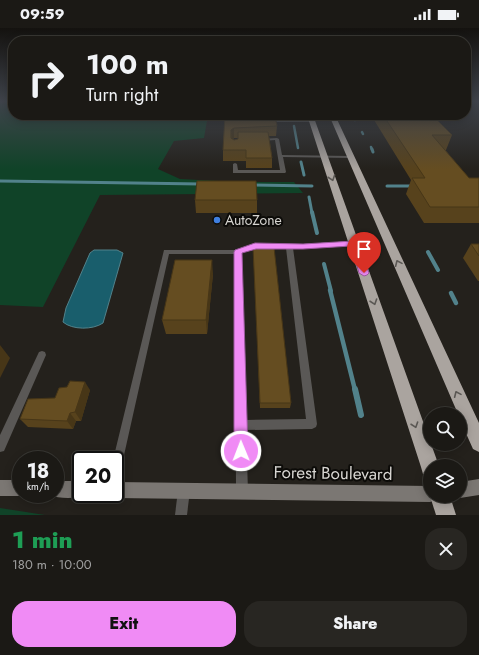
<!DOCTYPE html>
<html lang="en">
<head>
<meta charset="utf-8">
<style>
	body { margin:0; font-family:Jost,sans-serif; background:#282622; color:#f1f3f6; height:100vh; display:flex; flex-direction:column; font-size:15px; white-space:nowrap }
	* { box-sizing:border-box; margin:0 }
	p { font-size:13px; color:#a0a0a0 }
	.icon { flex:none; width:22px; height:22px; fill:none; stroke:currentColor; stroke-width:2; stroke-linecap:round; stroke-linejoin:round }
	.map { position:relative; height:487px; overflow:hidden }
	.side { display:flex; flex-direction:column; background:#1b1915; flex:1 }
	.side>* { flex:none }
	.guide { position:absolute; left:8px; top:8px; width:463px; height:84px; border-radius:16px; box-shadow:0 2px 10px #0003,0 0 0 1px #393834; background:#1b1915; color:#f1f3f6; overflow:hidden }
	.tools { position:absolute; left:423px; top:379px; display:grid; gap:8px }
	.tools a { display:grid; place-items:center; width:44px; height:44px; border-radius:50%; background:#1b1915; box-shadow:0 2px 10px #0003,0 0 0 1px #393834; font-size:20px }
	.speed { position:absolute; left:12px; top:423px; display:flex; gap:8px; font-size:20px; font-weight:700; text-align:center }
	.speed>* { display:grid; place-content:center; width:52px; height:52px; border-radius:50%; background:#1b1915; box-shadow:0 2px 10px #0003,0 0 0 1px #393834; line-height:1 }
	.speed small { font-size:10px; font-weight:400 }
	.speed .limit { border:2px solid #111; border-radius:6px; background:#fff; color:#111 }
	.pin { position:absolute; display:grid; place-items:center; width:34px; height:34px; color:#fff; margin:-41px -17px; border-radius:50% 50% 50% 0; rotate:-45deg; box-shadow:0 0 4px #0007 }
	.pin .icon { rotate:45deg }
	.me { position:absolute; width:44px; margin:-22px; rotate:359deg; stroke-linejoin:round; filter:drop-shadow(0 0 3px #0008) }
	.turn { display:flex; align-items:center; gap:14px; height:84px; padding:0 12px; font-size:18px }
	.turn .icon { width:52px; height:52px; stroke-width:2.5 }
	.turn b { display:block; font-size:28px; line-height:34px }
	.round { display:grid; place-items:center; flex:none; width:42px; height:42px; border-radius:16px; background:#282622 }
	.overview { display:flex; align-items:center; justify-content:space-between; height:68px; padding:0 12px }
	h1 { font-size:24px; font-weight:800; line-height:30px; color:#1e9e55 }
	.button { display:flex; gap:8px; margin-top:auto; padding:8px 12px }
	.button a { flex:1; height:46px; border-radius:16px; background:#f08bf5; color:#111; font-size:16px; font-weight:800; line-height:46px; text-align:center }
	.button a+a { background:#282622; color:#f1f3f6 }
	.status { display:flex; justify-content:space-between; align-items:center; height:28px; padding:0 20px; background:#1b1915; direction:ltr }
	.status svg { height:11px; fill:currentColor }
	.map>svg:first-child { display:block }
</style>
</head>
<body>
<div class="status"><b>09:59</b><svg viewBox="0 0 49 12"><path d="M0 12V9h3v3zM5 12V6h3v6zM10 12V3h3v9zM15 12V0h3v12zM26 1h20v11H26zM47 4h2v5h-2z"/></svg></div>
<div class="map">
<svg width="479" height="487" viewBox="0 0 479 487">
	<rect width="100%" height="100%" fill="#24211c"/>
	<!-- green -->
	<g fill="#104328">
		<path d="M0,73H13V87H208L204,110L174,113L158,141L180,151L238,154H294L303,165L100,167L43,279L0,277Z"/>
		<path d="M0,480L45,487H0Z"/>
	</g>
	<!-- water -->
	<path fill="#195e6c" stroke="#52828b" d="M94,222H117L123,225L103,295C93,302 72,302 63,294L66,280L90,225Z"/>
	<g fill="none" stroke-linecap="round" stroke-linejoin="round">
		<!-- stream-far4 -->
		<g stroke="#52828b" stroke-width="2.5">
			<path d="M352,87L355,92"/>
			<path d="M294,98L298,120"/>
			<path d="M362,104L363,106"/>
			<path d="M371,119L372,122"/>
		</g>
		<!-- stream-far3 -->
		<g stroke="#52828b" stroke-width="3">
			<path d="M372,121L373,124"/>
			<path d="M301,134L304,147"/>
			<path d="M0,153L201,156"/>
			<path d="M252,157L312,158"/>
			<path d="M387,158H413"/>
			<path d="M309,169L312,185"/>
		</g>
		<!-- stream-far2 -->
		<g stroke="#52828b" stroke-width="4">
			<path d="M312,184L317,205"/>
			<path d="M428,224L438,242"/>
			<path d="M324,236L331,263"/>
		</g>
		<!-- stream-far1 -->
		<g stroke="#52828b" stroke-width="4.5">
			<path d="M330,262L355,362"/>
			<path d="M451,265L456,275"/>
		</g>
		<!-- stream -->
		<path stroke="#52828b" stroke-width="6" d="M355,361L361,387"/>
		<!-- lane -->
		<g fill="#5a5856" fill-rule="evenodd">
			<path d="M266,92H312L314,93L312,94H267L265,93Z"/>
			<path d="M277,110L279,111L282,127L351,128L353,129L351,130L283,129L286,144L285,145H233V136L235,135L237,136L238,142H280L275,112L261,113L259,112L261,111Z"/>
			<path d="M354,213L356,214L357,215L356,216L293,220L317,396L316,399L312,401L246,402L248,463L246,467L242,469L238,467L236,463L235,226H169L120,445L119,449L115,450V432H113L164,222H237L255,216H303ZM256,220H286L306,391L246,392L241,225Z"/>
			<path d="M42,323L45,324L46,327L4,423L0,424V407L39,324Z"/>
			<path d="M184,456L188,458L190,462L187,487H175L178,462L180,458Z"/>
		</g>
		<!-- secondary -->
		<g fill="#7b7773" fill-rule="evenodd">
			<path d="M479,451V467L460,470L455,468H460V454Z"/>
			<path d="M0,452H21V466H26L21,468H0Z"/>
			<path d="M55,453H81V466L87,467C76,471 60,471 49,467L55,466Z"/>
			<path d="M115,454L430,458V468H437L436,472L430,474L115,470L109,466H115Z"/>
		</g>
		<!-- highway -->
		<g fill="#aaa49f" fill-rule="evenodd">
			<path d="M307,87H313L439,438H430V448L423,446L421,439Z"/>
			<path d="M329,87H335L479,395V424L473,421L460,392V386H458Z"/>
			<path d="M430,468H450L456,487H436Z"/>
		</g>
	</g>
	<!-- wall -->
	<g fill="#57421c" fill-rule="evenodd">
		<path d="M225,87L277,98L276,108H269L272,130V140H246V133H223V122ZM234,110H238V111L234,112L233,111Z"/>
		<path d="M371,87H420L424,92L452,107L446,122H445L469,150H479V195H424L406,166L411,152Z"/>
		<path d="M195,172H257V185H196Z"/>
		<path d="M471,216H479V253H478L463,230Z"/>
		<path d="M253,219L291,375L290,380H260Z"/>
		<path d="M213,246L207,306H166L162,292Z"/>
		<path d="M90,362L81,393H76L73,401L28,399L20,391L55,370Z"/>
	</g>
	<!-- shaded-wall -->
	<g fill="#473617">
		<path d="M234,100V110L232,112L231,102Z"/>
		<path d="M212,232L213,246L207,306L206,292Z"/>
		<path d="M0,317L10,330L0,350Z"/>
		<path d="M85,354L90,362L81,393L75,384Z"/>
		<path d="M70,385L76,393L73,401L67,393Z"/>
	</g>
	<!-- building -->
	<g fill="#654d21" stroke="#473617">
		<path d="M225,87H275L277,98L234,100L231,102V110L234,112L238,111V104H268L272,130H246V122H223Z"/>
		<path d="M383,87H420L424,92H437L452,107H432L469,150H479V179H430L412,150H425Z"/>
		<path d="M197,153H256L257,172H195Z"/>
		<path d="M471,216H479V228Z"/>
		<path d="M253,219H274L291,375H260Z"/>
		<path d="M175,232H212L206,292H162Z"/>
		<path d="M70,353L85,354L75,384L70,385L67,393L20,391L28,371L55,370L59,360L67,359Z"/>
	</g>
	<!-- one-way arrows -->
	<defs><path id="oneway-chevron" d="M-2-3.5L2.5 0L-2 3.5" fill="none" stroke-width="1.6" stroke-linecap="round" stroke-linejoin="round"/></defs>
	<g stroke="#5b5854">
		<use href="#oneway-chevron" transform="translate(332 150) rotate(71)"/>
		<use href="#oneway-chevron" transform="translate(398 235) rotate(-114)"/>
		<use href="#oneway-chevron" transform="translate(374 274) rotate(71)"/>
		<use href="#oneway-chevron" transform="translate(457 366) rotate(-114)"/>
		<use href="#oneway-chevron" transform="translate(415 397) rotate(71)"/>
	</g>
	<!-- sky -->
	<linearGradient id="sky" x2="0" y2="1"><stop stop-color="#14120f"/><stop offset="0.52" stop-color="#3f434b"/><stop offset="1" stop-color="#3f434b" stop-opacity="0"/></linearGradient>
	<rect width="479" height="141" fill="url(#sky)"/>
	<!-- route -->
	<path fill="#f08bf5" stroke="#9c5a9f" d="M354,213L358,215L369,245L367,247L364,248L359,245L351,218L303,221H256L242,225L248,423L246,428L241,430L236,428L234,423V224L235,222L255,215L303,216Z"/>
	<!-- markers -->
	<circle fill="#3f7fe0" stroke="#0c0b08" stroke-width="1.5" cx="217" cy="192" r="4"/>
	<g text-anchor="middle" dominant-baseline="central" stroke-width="4" stroke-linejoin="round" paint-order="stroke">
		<!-- poi labels -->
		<g font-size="14" fill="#d8d6d2" stroke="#0c0b08" text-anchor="start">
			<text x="225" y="192">AutoZone</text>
		</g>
		<!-- near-street labels -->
		<g font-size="17" fill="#d8d6d2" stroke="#0c0b08">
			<text transform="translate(333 445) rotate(1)">Forest Boulevard</text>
		</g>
	</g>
</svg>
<div class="tools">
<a><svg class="icon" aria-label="search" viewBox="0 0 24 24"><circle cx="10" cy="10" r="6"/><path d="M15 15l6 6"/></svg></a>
<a><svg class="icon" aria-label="layers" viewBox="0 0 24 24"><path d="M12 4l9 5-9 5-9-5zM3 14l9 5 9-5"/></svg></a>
</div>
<div class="speed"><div>18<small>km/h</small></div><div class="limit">20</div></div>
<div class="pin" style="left:364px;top:245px;background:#d93025"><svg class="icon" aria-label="arrive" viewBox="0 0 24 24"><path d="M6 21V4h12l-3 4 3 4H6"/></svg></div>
<svg class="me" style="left:241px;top:423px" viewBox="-20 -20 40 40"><circle r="17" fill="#f08bf5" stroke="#fff" stroke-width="3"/><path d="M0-11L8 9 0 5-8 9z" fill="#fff"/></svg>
<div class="guide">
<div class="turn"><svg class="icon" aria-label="right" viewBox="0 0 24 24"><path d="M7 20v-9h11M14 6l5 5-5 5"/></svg><div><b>100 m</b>Turn right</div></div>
</div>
</div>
<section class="side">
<div class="overview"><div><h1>1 min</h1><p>180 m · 10:00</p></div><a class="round"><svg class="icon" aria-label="close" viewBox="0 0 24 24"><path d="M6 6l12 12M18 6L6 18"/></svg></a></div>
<div class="button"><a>Exit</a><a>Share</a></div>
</section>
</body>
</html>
